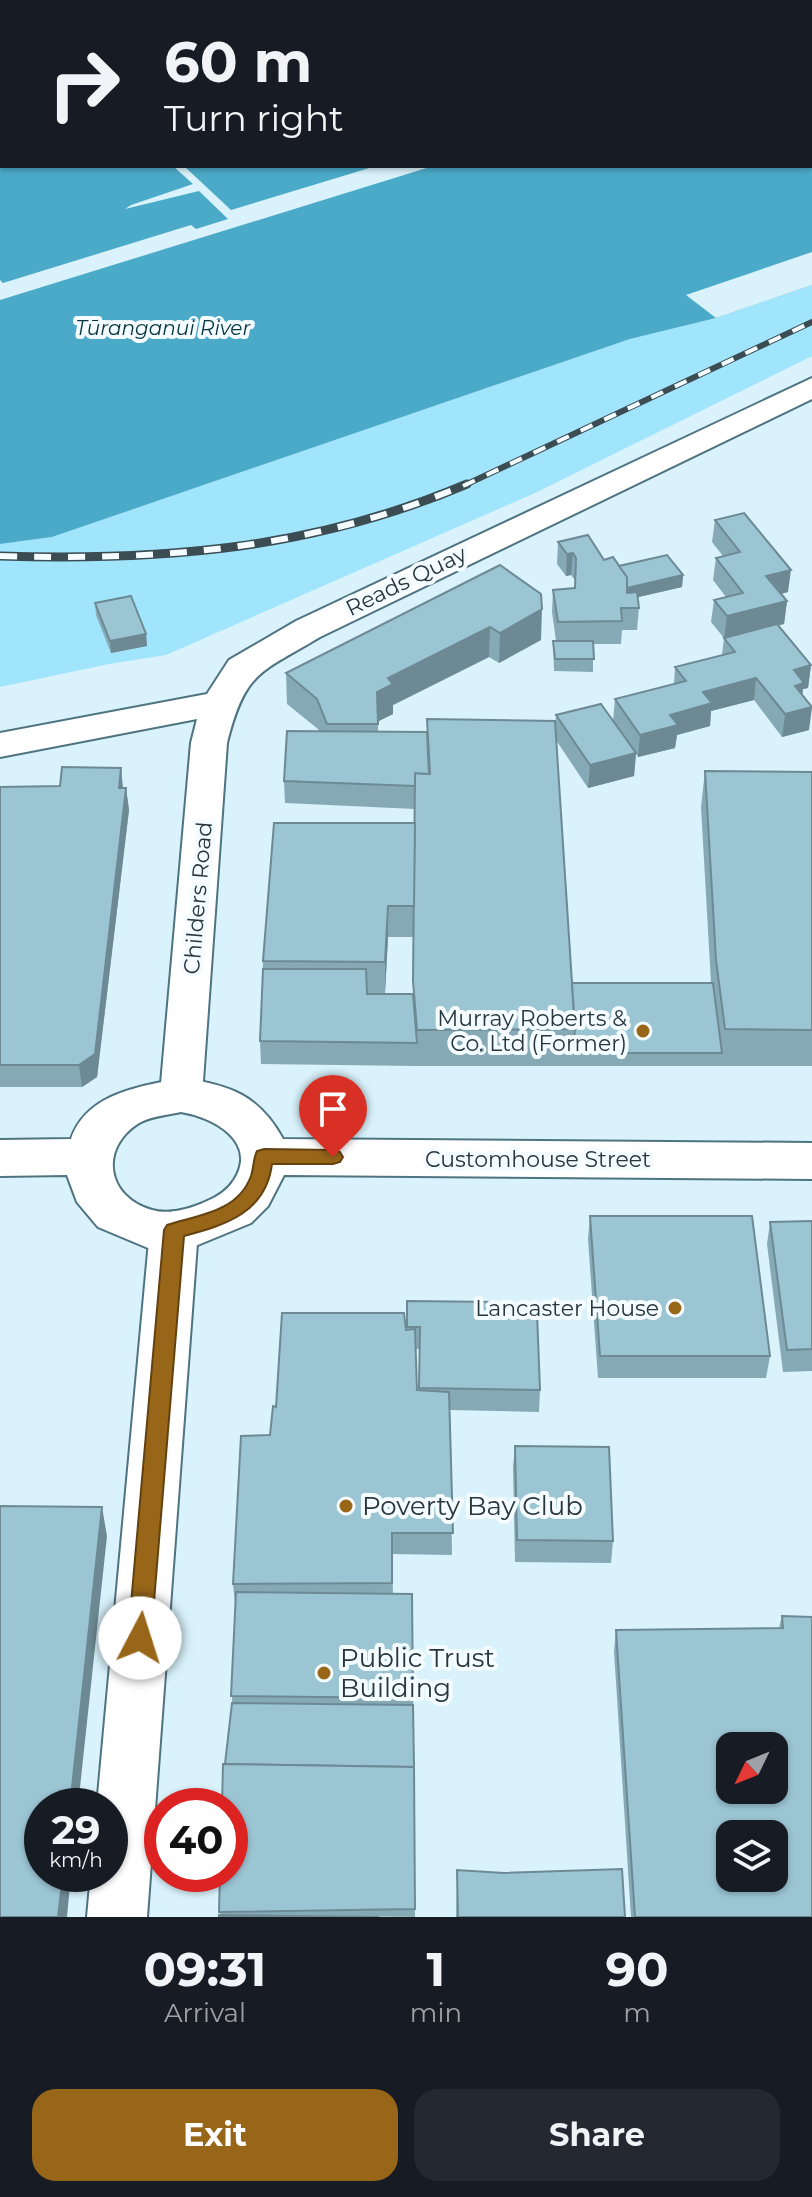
<!DOCTYPE html>
<html lang="en">
<head>
<meta charset="utf-8">
<style>
	body { margin:0; font-family:Montserrat,sans-serif; background:#242831; color:#f1f3f6; height:100vh; display:flex; flex-direction:column; font-size:30px; white-space:nowrap }
	* { box-sizing:border-box; margin:0 }
	p { font-size:26px; color:#9ea1a6 }
	.icon { flex:none; width:44px; height:44px; fill:none; stroke:currentColor; stroke-width:2; stroke-linecap:round; stroke-linejoin:round }
	.map { position:relative; height:1917px; overflow:hidden }
	.sheet { display:flex; flex-direction:column; background:#171b24; flex:1 }
	.sheet>* { flex:none }
	.guide { position:absolute; left:0px; top:0px; width:812px; height:168px; box-shadow:0 2px 6px #0004; background:#171b24; color:#f1f3f6; overflow:hidden }
	.needle { width:52px; rotate:227deg }
	.tools { position:absolute; left:716px; top:1732px; display:grid; gap:16px }
	.tools a { display:grid; place-items:center; width:72px; height:72px; border-radius:16px; background:#171b24; box-shadow:0 2px 6px #0004; font-size:40px }
	.speed { position:absolute; left:24px; top:1788px; display:flex; gap:16px; font-size:40px; font-weight:700; text-align:center }
	.speed>* { display:grid; place-content:center; width:104px; height:104px; border-radius:50%; background:#171b24; box-shadow:0 2px 6px #0004; line-height:1 }
	.speed small { font-size:20px; font-weight:400 }
	.speed .limit { border:12px solid #d22; background:#fff; color:#111 }
	.pin { position:absolute; display:grid; place-items:center; width:68px; height:68px; color:#fff; margin:-82px -34px; border-radius:50% 50% 50% 0; rotate:-45deg; box-shadow:0 0 8px #0007 }
	.pin .icon { rotate:45deg }
	.me { position:absolute; width:88px; margin:-44px; rotate:5deg; stroke-linejoin:round; filter:drop-shadow(0 0 6px #0008) }
	.turn { display:flex; align-items:center; gap:28px; height:168px; padding:0 32px; font-size:36px }
	.turn .icon { width:104px; height:104px; stroke-width:2.5 }
	.turn b { display:block; font-size:56px; line-height:68px }
	.eta { display:flex; justify-content:space-evenly; align-items:center; height:136px; text-align:center }
	.eta b { font-size:48px; font-weight:700; line-height:56px }
	.action { display:flex; gap:16px; margin-top:auto; padding:16px 32px }
	.action a { flex:1; height:92px; border-radius:24px; background:#986619; color:#fff; font-size:32px; font-weight:700; line-height:92px; text-align:center }
	.action a+a { background:#242831; color:#f1f3f6 }
	.map>svg:first-child { display:block }
</style>
</head>
<body>
<div class="map">
<svg width="812" height="1917" viewBox="0 0 812 1917">
	<rect width="100%" height="100%" fill="#d9f2fb"/>
	<!-- green -->
	<path fill="#a1e5fd" d="M812,285V356L535,493L166,655L109,664L0,687V544L52,537L630,339L716,318Z"/>
	<!-- water -->
	<path fill="#4baac8" d="M0,0L350,2H2V166H810V2H466L812,0V285L716,318L630,339L52,537L0,544Z"/>
	<!-- pier -->
	<g fill="#d9f2fb">
		<path d="M173,166H184L231,210L376,166H433L0,300V280L3,283L191,225L196,229L228,219L199,191L125,209L131,205L193,184Z"/>
		<path d="M812,252V285L716,318L686,295Z"/>
	</g>
	<g fill="none" stroke-linecap="round" stroke-linejoin="round">
		<defs>
			<path id="street" d="M812,378V399L320,637C260,673 245,671 227,743L202,1095L196,1106L181,1111L166,1106L160,1095L191,743L197,719L0,757V733L207,694L229,660L296,621Z"/>
			<path id="secondary" d="M174,1211L191,1217L198,1230L147,1917H87L91,1874H110V1806H97L150,1230L157,1217Z"/>
			<path id="highway" d="M181,1078C230,1085 259,1095 283,1139L812,1143V1179L284,1175L268,1206L251,1223L188,1249L148,1248L98,1227L77,1202L67,1175L0,1176V1140L71,1139C87,1093 139,1087 181,1078ZM181,1112C212,1117 259,1141 234,1180C227,1191 217,1197 205,1202C189,1209 170,1215 152,1210C106,1197 99,1148 139,1123C151,1116 168,1115 181,1112Z"/>
		</defs>
		<!-- street casing -->
		<use href="#street" stroke="#4e7481" stroke-width="4"/>
		<!-- secondary casing -->
		<use href="#secondary" stroke="#4e7481" stroke-width="4"/>
		<!-- highway casing -->
		<use href="#highway" stroke="#4e7481" stroke-width="4"/>
		<!-- street -->
		<use href="#street" fill="#fff" fill-rule="evenodd"/>
		<!-- secondary -->
		<use href="#secondary" fill="#fff" fill-rule="evenodd"/>
		<!-- highway -->
		<use href="#highway" fill="#fff" fill-rule="evenodd"/>
		<defs>
			<path id="rail-far1" d="M463,486L812,322"/>
			<path id="rail" d="M0,556C165,561 314,549 467,484"/>
		</defs>
		<!-- rail-far1 casing -->
		<use href="#rail-far1" stroke="#3b4c52" stroke-width="6"/>
		<!-- rail casing -->
		<use href="#rail" stroke="#3b4c52" stroke-width="9"/>
		<!-- rail-far1 -->
		<use href="#rail-far1" stroke="#f4fcff" stroke-width="4" stroke-dasharray="13" stroke-linecap="butt"/>
		<!-- rail -->
		<use href="#rail" stroke="#f4fcff" stroke-width="6" stroke-dasharray="17" stroke-linecap="butt"/>
	</g>
	<!-- wall -->
	<g fill="#86a9b6" fill-rule="evenodd">
		<path d="M715,520L788,592L781,594L787,601L784,624L778,625L811,665L808,688L803,689L802,695L809,730L782,737L754,700L711,711L710,726L677,735L675,748L638,757L636,754L634,776L588,788L556,740L572,983H711L701,807L705,771L812,772V1066H417L261,1064L260,1041L263,961L415,823V809L285,803L284,781L319,731L318,729L287,704L286,673L500,565L541,640L499,663L489,657L393,705V714L378,721V732H427V719L555,727L556,715L613,721L615,699L674,684L675,667L722,655L724,638L711,622L714,600L726,597L713,580L716,558L723,556L712,542ZM388,937H413V995L367,994V993H385Z"/>
		<path d="M558,542L619,566L683,575L682,587L638,597L639,608L637,630H622L621,644H593V672L554,671L553,641H556L552,612L553,590L575,588V580L571,575L566,576L557,564Z"/>
		<path d="M95,603L146,634L147,646L111,653L96,615Z"/>
		<path d="M121,768L123,788H126L129,810L97,1077L82,1087H0V787L60,786Z"/>
		<path d="M590,1216L770,1356L766,1378H598L588,1239Z"/>
		<path d="M812,1221V1371L783,1372L767,1244L770,1222Z"/>
		<path d="M407,1301L498,1312L540,1390L539,1412L450,1410L452,1555L392,1554L393,1594H412L414,1767L415,1917L220,1915L225,1764L232,1703L235,1605L233,1584L276,1407L407,1330ZM416,1349H420L419,1390H417Z"/>
		<path d="M515,1446L613,1541L611,1563L515,1562L513,1467Z"/>
		<path d="M782,1616L812,1917H631L614,1651L616,1630L779,1628Z"/>
		<path d="M457,1870L625,1917H456Z"/>
	</g>
	<!-- shaded-wall -->
	<g fill="#6d8a94">
		<path d="M573,553L571,575L566,576L567,554Z"/>
		<path d="M791,570L788,592L764,598L766,576Z"/>
		<path d="M683,575L682,587L626,600L627,588Z"/>
		<path d="M787,601L784,624L724,639L727,616Z"/>
		<path d="M542,609L541,640L499,663L500,633Z"/>
		<path d="M490,627L489,657L393,705V714L377,722V692L388,678Z"/>
		<path d="M146,634L147,646L111,653L110,641Z"/>
		<path d="M811,665L808,688L803,689L801,706L791,693L794,670Z"/>
		<path d="M756,678L754,700L711,711L710,726L677,735L675,748L638,757L640,735L703,692Z"/>
		<path d="M812,707L809,730L782,737L785,714Z"/>
		<path d="M636,753L634,776L588,788L590,765Z"/>
		<path d="M121,768L123,791L119,788Z"/>
		<path d="M126,788L129,810L97,1077L82,1087L79,1065Z"/>
		<path d="M388,906V937L385,993V962Z"/>
		<path d="M102,1507L107,1536L78,1806H70Z"/>
		<path d="M63,1874H71L67,1917H58Z"/>
	</g>
	<!-- building -->
	<g fill="#9cc5d4" stroke="#6d8a94" stroke-width="2" fill-rule="evenodd">
		<path d="M744,513L791,570L766,576L787,601L727,616L714,600L743,593L716,558L740,552L715,520Z"/>
		<path d="M588,535L604,560L613,557L627,577V593L637,592L639,608H621L622,621L558,622L553,590L575,588L576,558L573,553L567,554L558,542Z"/>
		<path d="M667,555L683,575L627,588V577L619,566Z"/>
		<path d="M500,565L541,594L542,609L500,633L490,627L388,678L393,684L377,692L378,724H327L317,699L286,673Z"/>
		<path d="M131,596L146,634L110,641L95,603Z"/>
		<path d="M777,624L811,665L794,670L804,683L795,686L812,707L785,714L756,678L703,692L712,703L670,715L678,725L640,735L615,699L686,681L675,667L735,652L724,638Z"/>
		<path d="M553,641H593L594,659H555Z"/>
		<path d="M601,704L636,753L590,765L556,715Z"/>
		<path d="M427,719L555,721L575,1029L417,1030L413,981L415,773L430,774Z"/>
		<path d="M287,731L427,732L429,774L415,773V786L284,781Z"/>
		<path d="M62,767L121,768L119,788H126L95,1054L79,1065H0V787L60,786Z"/>
		<path d="M705,771L812,772V1030L725,1029L716,960Z"/>
		<path d="M274,823H415L414,906H388L385,962L263,961Z"/>
		<path d="M263,969H366L367,994H413L417,1043L260,1041Z"/>
		<path d="M572,983H713L722,1053H573L575,1029Z"/>
		<path d="M590,1216H752L770,1356H600Z"/>
		<path d="M812,1221V1349L787,1350L770,1222Z"/>
		<path d="M407,1301L498,1302V1312L537,1313L540,1390L419,1388L420,1327H407Z"/>
		<path d="M282,1313H404L406,1330L415,1329L417,1390L449,1392L453,1533H392V1583L233,1584L241,1436L270,1435L273,1406L276,1407Z"/>
		<path d="M515,1446L609,1447L613,1541L517,1540Z"/>
		<path d="M0,1506L102,1507L70,1806H42V1874H63L58,1917H0Z"/>
		<path d="M236,1592L412,1594L413,1698L231,1696Z"/>
		<path d="M782,1616L812,1617V1917H635L616,1630L783,1628ZM730,1746H774V1790H730ZM730,1834H774V1878H730Z"/>
		<path d="M232,1703L413,1705L414,1767L225,1764Z"/>
		<path d="M223,1764L414,1767L415,1909L219,1912L220,1874H230V1806H222Z"/>
		<path d="M622,1869L625,1917H458L457,1870L504,1873Z"/>
		<path d="M219,1915L379,1917H219Z"/>
	</g>
	<!-- route -->
	<path fill="#986619" stroke="#634210" stroke-width="2" d="M264,1149L333,1150L340,1152L343,1157L340,1162L333,1164H272C266,1213 225,1225 184,1236L151,1638L148,1646L140,1649L132,1646L128,1638L164,1230L167,1225C198,1215 238,1212 251,1176C254,1167 253,1159 257,1151Z"/>
	<!-- markers -->
	<g fill="#986619" stroke="#f4fcff" stroke-width="3">
		<circle cx="643" cy="1031" r="8"/>
		<circle cx="675" cy="1308" r="8"/>
		<circle cx="346" cy="1506" r="8"/>
		<circle cx="324" cy="1673" r="8"/>
	</g>
	<g text-anchor="middle" dominant-baseline="central" stroke-width="8" stroke-linejoin="round" paint-order="stroke">
		<!-- far-water labels -->
		<g font-size="20" font-style="italic" fill="#073542" stroke="#f4fcff">
			<text x="163" y="328">Tūranganui River</text>
		</g>
		<!-- street labels -->
		<g font-size="22" fill="#27373d" stroke="#f4fcff">
			<text transform="translate(406 581) rotate(-26)">Reads Quay</text>
			<text transform="translate(198 898) rotate(-85)">Childers Road</text>
			<text x="538" y="1159">Customhouse Street</text>
		</g>
		<!-- poi labels -->
		<g font-size="22" fill="#27373d" stroke="#f4fcff" text-anchor="end">
			<text x="627" y="1018">Murray Roberts &amp;<tspan x="627" dy="25">Co. Ltd (Former)</tspan></text>
			<text x="659" y="1308">Lancaster House</text>
		</g>
		<!-- near-poi labels -->
		<g font-size="26" fill="#27373d" stroke="#f4fcff" text-anchor="start">
			<text x="362" y="1506">Poverty Bay Club</text>
			<text x="340" y="1658">Public Trust<tspan x="340" dy="30">Building</tspan></text>
		</g>
	</g>
</svg>
<div class="tools">
<a><svg class="needle" viewBox="-14 -14 28 28"><path d="M0-13l5 13h-10z" fill="#e53935"/><path d="M0 13l5-13h-10z" fill="#9ea1a6"/></svg></a>
<a><svg class="icon" aria-label="layers" viewBox="0 0 24 24"><path d="M12 4l9 5-9 5-9-5zM3 14l9 5 9-5"/></svg></a>
</div>
<div class="speed"><div>29<small>km/h</small></div><div class="limit">40</div></div>
<div class="pin" style="left:333px;top:1157px;background:#d93025"><svg class="icon" aria-label="arrive" viewBox="0 0 24 24"><path d="M6 21V4h12l-3 4 3 4H6"/></svg></div>
<svg class="me" style="left:140px;top:1638px" viewBox="-20 -20 40 40"><circle r="19" fill="#fff"/><path d="M0-13L10 11 0 6-10 11z" fill="#986619"/></svg>
<div class="guide">
<div class="turn"><svg class="icon" aria-label="right" viewBox="0 0 24 24"><path d="M7 20v-9h11M14 6l5 5-5 5"/></svg><div><b>60 m</b>Turn right</div></div>
</div>
</div>
<section class="sheet">
<div class="eta">
<div><b>09:31</b><p>Arrival</p></div>
<div><b>1</b><p>min</p></div>
<div><b>90</b><p>m</p></div>
</div>
<div class="action"><a>Exit</a><a>Share</a></div>
</section>
</body>
</html>
